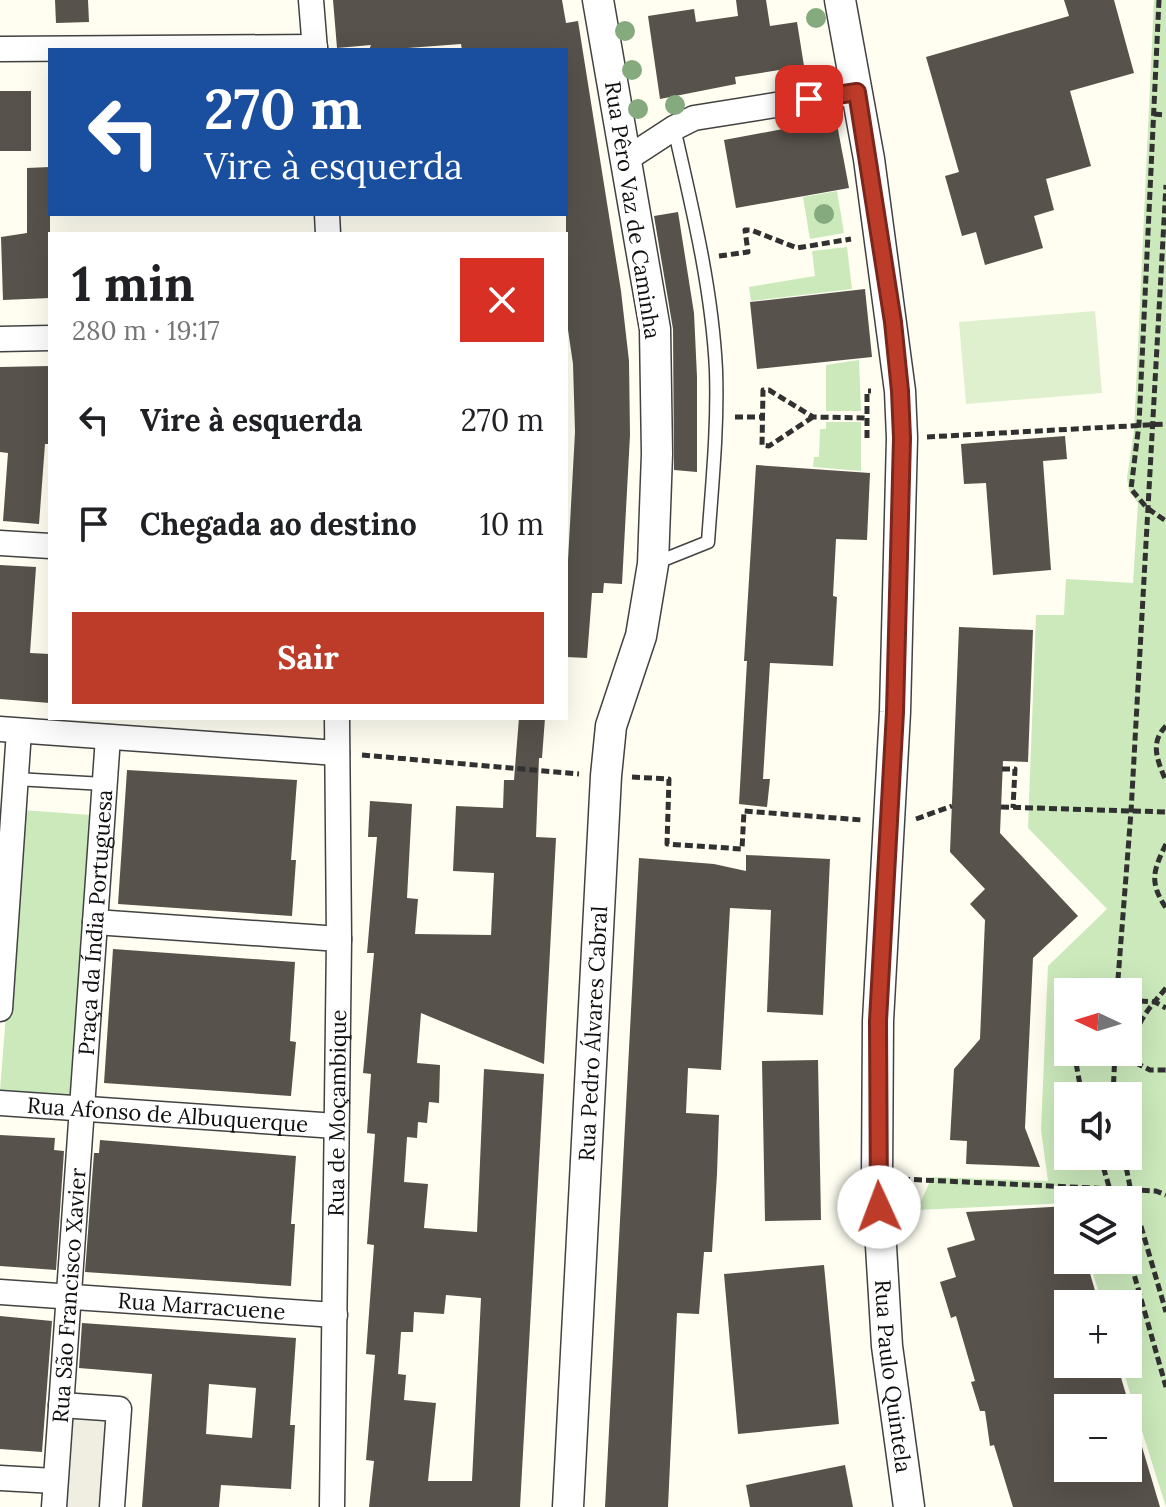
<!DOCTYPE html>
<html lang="pt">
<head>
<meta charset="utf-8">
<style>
	body { margin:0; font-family:Lora,serif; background:#f6f6f6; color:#202124; height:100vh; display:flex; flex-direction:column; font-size:30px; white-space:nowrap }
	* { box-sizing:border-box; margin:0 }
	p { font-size:26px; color:#757577 }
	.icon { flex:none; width:44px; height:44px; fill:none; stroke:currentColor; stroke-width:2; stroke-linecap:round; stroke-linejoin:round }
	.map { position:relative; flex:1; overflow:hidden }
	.side { position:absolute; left:48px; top:232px; width:520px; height:488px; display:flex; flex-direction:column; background:#fff; border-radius:0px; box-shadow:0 8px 32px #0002 }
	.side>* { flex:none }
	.guide { position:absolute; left:48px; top:48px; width:520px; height:168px; border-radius:0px; box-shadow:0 8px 32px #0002; background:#1a4fa0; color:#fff; overflow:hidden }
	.needle { width:52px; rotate:274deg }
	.tools { position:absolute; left:1054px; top:978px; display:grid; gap:16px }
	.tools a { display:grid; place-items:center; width:88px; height:88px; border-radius:0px; background:#fff; box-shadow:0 8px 32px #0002; font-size:40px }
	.pin { position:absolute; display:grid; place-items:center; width:68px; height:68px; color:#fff; margin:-34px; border-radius:16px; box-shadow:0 4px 12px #0006 }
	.me { position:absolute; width:88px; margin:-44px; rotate:358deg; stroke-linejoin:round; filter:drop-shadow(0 0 6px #0008) }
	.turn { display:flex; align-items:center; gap:28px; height:168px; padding:0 24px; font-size:36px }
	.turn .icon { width:104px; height:104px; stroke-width:2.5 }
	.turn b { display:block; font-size:56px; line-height:68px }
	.round { display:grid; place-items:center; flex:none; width:84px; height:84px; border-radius:0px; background:#f6f6f6 }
	.head { display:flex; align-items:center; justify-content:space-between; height:136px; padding:0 24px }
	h1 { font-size:48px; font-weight:700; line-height:60px }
	.action { display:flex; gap:16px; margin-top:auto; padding:16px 24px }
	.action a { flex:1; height:92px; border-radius:0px; background:#bc3c29; color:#fff; font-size:32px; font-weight:700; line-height:92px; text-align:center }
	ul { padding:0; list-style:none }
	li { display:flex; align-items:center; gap:24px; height:104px; padding:0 24px }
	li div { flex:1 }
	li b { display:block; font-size:30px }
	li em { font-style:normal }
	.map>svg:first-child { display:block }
</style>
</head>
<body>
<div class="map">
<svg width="1166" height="1507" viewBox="0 0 1166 1507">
	<rect width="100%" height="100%" fill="#fffef1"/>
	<!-- green -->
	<g fill="#cbe9bb" fill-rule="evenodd">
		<path d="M1154,0H1166V1507L1121,1364H1128V1304H1102L1089,1260H1128V1200H1068V1203L917,1210L932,1177L1048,1181L1041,1130L1048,966L1107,909L1028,828L1036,615H1064L1066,579L1133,583L1138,503L1129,491L1127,478L1134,431ZM1128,992V1052H1068V992ZM1128,1096V1156H1068V1096Z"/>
		<path d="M837,191L844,233L810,239L803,197Z"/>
		<path d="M847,247L852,289L751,301L749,287L815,276L812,251Z"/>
		<path d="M859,360L861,411H826V365Z"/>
		<path d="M826,422H861V471L813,467L814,457H819L820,429H826Z"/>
		<path d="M22,810L91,815L70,1096L0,1091Z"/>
	</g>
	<!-- pitch -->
	<path fill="#def0cd" d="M1095,311L1102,393L966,404L959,322Z"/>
	<!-- plaza -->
	<path fill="#efeee0" d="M73,1392L129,1396L121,1507H64Z"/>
	<!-- building -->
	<g fill="#57524b" fill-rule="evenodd">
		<path d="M55,0H88L89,22L56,23Z"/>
		<path d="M333,0H562L566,23L578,21L621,291L629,361L630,435L622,584L604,583L603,593H592L587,658L566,657V597L575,432L573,364L566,316V50H462L461,44L381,50H369L371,45L337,48Z"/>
		<path d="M736,0H766L770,26L797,22L804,66L735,77L736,84L660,99L648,16L694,9L696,22L738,16Z"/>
		<path d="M1064,0H1114L1134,73L1070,91L1091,166L1046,179L1054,210L1034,216L1043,248L985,265L976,232L962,236L945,176L959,172L926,57L1069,16Z"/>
		<rect x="0" y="91" width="31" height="60"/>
		<path d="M836,119L849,188L736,208L724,140Z"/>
		<path d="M50,167V298L3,300L1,237L27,233V168Z"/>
		<path d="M678,212L694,313L697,377V472L674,470L673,329L654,216Z"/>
		<path d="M865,289L872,357L757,369L750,302Z"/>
		<path d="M50,366V444H45L39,524L3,521L8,453L0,452V367Z"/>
		<path d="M1065,436L1067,459L1043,461L1051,570L993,575L986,483L964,484L961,444Z"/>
		<path d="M756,465L870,473L867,540L836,539L833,596L837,597L833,666L770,663L763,779H770L767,807L739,804L747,661H744Z"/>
		<path d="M0,565L36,567L30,653L50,654V703L0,699Z"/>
		<path d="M959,627L1033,630L1028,762L1003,761L1000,833L1078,916L1033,958L1025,1128L1040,1167L966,1164L967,1141L950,1140L954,1069L980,1039L985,920L970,904L985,889L950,852Z"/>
		<path d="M519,718H545L542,758H539L536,837L556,838L544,1064L421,1013L417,1063L440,1065L439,1103L429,1102L427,1123L418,1122L417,1138L407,1137L404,1182L428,1184L424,1228L477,1232L484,1069L544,1074L520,1507H369L374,1461L366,1460L375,1355L366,1354L374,1245L367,1244L375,1134L367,1133L371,1074L363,1073L374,953H367L377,837H368L370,801L412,804L407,898L418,899L415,934L491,935L494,873L453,871L456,806L503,808L504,780H514ZM446,1295L481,1298L472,1481H428L436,1403L404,1400L406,1375L398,1374L401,1332H413L414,1312L444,1314Z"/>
		<path d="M127,770L297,780L291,860H296L292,916L118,904Z"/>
		<path d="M746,855L830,859L823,1015L767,1012L771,910L730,908L721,1070L688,1068L686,1113L719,1115L717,1174L712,1252H704L699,1314L677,1313L668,1507H605L639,858L714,864L746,871Z"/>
		<path d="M113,949L295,962L290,1041L296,1042L291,1096L104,1083Z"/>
		<path d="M818,1060L821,1220L765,1221L762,1061Z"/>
		<path d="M0,1135L55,1138L54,1150L64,1151L56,1270L0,1266Z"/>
		<path d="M100,1140L296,1156L291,1224H295L291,1286L85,1272L94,1153H99Z"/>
		<path d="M1068,1206V1260H1086L1099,1304H1068V1364H1117L1130,1408H1068V1468H1128V1421L1134,1420L1160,1507H1013L994,1445L990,1446L985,1411H980L971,1382L975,1381L956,1316L951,1318L940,1282L956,1277L947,1248L975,1240L966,1212Z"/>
		<path d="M824,1265L839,1424L738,1434L724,1274Z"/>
		<path d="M0,1316L52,1321L42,1452L0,1449Z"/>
		<path d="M82,1323L296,1338L290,1425H295L291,1489L221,1485L219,1507H142L152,1374L79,1368ZM209,1384L256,1388L252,1438L206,1434Z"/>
		<path d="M845,1465L853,1507H750L746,1485Z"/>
	</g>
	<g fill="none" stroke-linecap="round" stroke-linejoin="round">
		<defs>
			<g id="service">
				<path d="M653,564L708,542C712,485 718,428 716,370C712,288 692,207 674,128"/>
				<path d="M16,779L104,784"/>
			</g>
			<g id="minor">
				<path d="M311,0L315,50"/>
				<path d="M0,49L315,47"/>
				<path d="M625,160L674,128L694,118L857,92"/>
				<path d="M327,214L328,234"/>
				<path d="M0,339L50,338"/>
				<path d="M0,543L50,546"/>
				<path d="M0,729L337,753"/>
				<path d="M95,922L339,939"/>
				<path d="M0,1009L19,731"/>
				<path id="s1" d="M0,1103L336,1126"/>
				<path id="s2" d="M0,1292L335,1315"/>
				<path d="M61,1405L119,1409L112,1507"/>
				<path d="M0,1478L55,1481"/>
				<path id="s3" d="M54,1507L108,737"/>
				<path id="s4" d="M332,1507L339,939L337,718"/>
			</g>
			<g id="tertiary">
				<path id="s5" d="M840,0L869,159L900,391L902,438L895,712L878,1021L877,1179L887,1346L909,1507"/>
				<path id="s6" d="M568,1507L606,776L611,726L641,636L653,564L657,454L655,329L598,0"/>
			</g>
		</defs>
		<!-- service casing -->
		<use href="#service" stroke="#424242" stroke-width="15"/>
		<!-- minor casing -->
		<use href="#minor" stroke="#424242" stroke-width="27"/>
		<!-- tertiary casing -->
		<use href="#tertiary" stroke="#424242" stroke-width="33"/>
		<!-- path -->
		<g stroke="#313131" stroke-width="5" stroke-dasharray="8 4" stroke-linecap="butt">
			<path d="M1159,0L1139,424L1131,489L1147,508L1166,521"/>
			<path d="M1154,114L1166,115"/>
			<path d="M719,256L748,252L745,230H751L797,248L851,239"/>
			<path d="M735,417H762"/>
			<path d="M813,417L769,446L762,445L763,390H769L813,417L867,418"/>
			<path d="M927,437L1166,424"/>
			<path d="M867,438V391H871"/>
			<path d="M1166,726C1149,743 1158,762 1166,781"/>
			<path d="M362,755L579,774"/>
			<path d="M1002,769H1015L1013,808"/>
			<path d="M632,777L669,779L667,844L742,849L744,811L862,820"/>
			<path d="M1001,807L1166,812"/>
			<path d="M916,819L952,806"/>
			<path d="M1166,844C1153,871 1149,882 1166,908"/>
			<path d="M1166,988C1146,1012 1128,1030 1136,1063L1150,1070H1166"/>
			<path d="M1117,992L1131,812L1166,185"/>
			<path d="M1128,1000L1155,1002L1166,1008"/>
			<path d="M1074,1052L1082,1096"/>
			<path d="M1113,1096L1115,1052"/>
			<path d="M1100,1156L1113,1200"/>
			<path d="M1124,1156L1131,1192L1166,1312"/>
			<path d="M902,1179L1156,1191L1166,1195"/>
			<path d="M1128,1253L1166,1387"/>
		</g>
		<!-- service -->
		<use href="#service" stroke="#fff" stroke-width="12"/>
		<!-- minor -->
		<use href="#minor" stroke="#fff" stroke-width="24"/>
		<!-- tertiary -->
		<use href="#tertiary" stroke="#fff" stroke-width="30"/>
	</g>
	<!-- trees -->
	<g fill="#85aa7e">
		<circle cx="816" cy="18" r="10"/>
		<circle cx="625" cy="31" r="10"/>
		<circle cx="632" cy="70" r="10"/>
		<circle cx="675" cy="105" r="10"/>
		<circle cx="638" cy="109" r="10"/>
		<circle cx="824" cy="214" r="10"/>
	</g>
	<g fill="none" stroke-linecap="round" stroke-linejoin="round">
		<defs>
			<path id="route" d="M809,99L857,92L893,322L900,391L902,438L895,712L878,1021L879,1207"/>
		</defs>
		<!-- route casing -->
		<use href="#route" stroke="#7a271b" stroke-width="20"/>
		<!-- route -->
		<use href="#route" stroke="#bc3c29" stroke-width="14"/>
	</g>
	<g text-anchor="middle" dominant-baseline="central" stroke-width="8" stroke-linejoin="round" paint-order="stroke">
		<!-- street labels -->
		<g font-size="22" fill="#0f0f0f" stroke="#fff">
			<text transform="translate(633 210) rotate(81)">Rua Pêro Vaz de Caminha</text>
			<text stroke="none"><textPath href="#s3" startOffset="586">Praça da Índia Portuguesa</textPath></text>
			<text stroke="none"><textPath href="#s6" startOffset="474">Rua Pedro Álvares Cabral</textPath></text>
			<text stroke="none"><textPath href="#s4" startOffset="394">Rua de Moçambique</textPath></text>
			<text stroke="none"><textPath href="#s1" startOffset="168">Rua Afonso de Albuquerque</textPath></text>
			<text stroke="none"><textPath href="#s3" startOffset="212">Rua São Francisco Xavier</textPath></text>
			<text stroke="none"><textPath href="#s2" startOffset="202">Rua Marracuene</textPath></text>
			<text stroke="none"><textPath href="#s5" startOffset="1382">Rua Paulo Quintela</textPath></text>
		</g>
	</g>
</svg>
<div class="tools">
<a><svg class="needle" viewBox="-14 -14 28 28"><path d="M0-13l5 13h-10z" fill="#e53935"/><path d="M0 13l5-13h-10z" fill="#757577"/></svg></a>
<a><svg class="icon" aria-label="sound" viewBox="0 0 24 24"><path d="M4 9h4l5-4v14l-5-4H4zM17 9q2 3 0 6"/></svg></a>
<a><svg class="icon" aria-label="layers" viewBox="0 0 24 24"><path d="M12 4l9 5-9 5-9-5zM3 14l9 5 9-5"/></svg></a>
<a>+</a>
<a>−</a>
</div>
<div class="pin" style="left:809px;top:99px;background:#d93025"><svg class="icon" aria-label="arrive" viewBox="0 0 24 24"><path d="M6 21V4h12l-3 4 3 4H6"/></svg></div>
<svg class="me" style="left:879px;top:1207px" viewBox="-20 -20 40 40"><circle r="19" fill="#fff"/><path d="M0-13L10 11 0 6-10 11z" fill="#bc3c29"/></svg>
<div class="guide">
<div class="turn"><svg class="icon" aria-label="left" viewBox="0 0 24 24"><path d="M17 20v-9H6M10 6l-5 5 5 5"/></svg><div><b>270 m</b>Vire à esquerda</div></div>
</div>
<section class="side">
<div class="head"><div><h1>1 min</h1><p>280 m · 19:17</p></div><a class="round" style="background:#d93025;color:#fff"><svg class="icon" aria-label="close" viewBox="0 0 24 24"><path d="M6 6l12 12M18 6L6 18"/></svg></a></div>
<ul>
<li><svg class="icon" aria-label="left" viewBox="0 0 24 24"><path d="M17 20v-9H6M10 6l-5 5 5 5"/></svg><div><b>Vire à esquerda</b></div><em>270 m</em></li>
<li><svg class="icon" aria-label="arrive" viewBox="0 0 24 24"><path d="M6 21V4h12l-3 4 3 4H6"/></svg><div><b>Chegada ao destino</b></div><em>10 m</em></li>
</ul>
<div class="action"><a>Sair</a></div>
</section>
</div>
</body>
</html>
